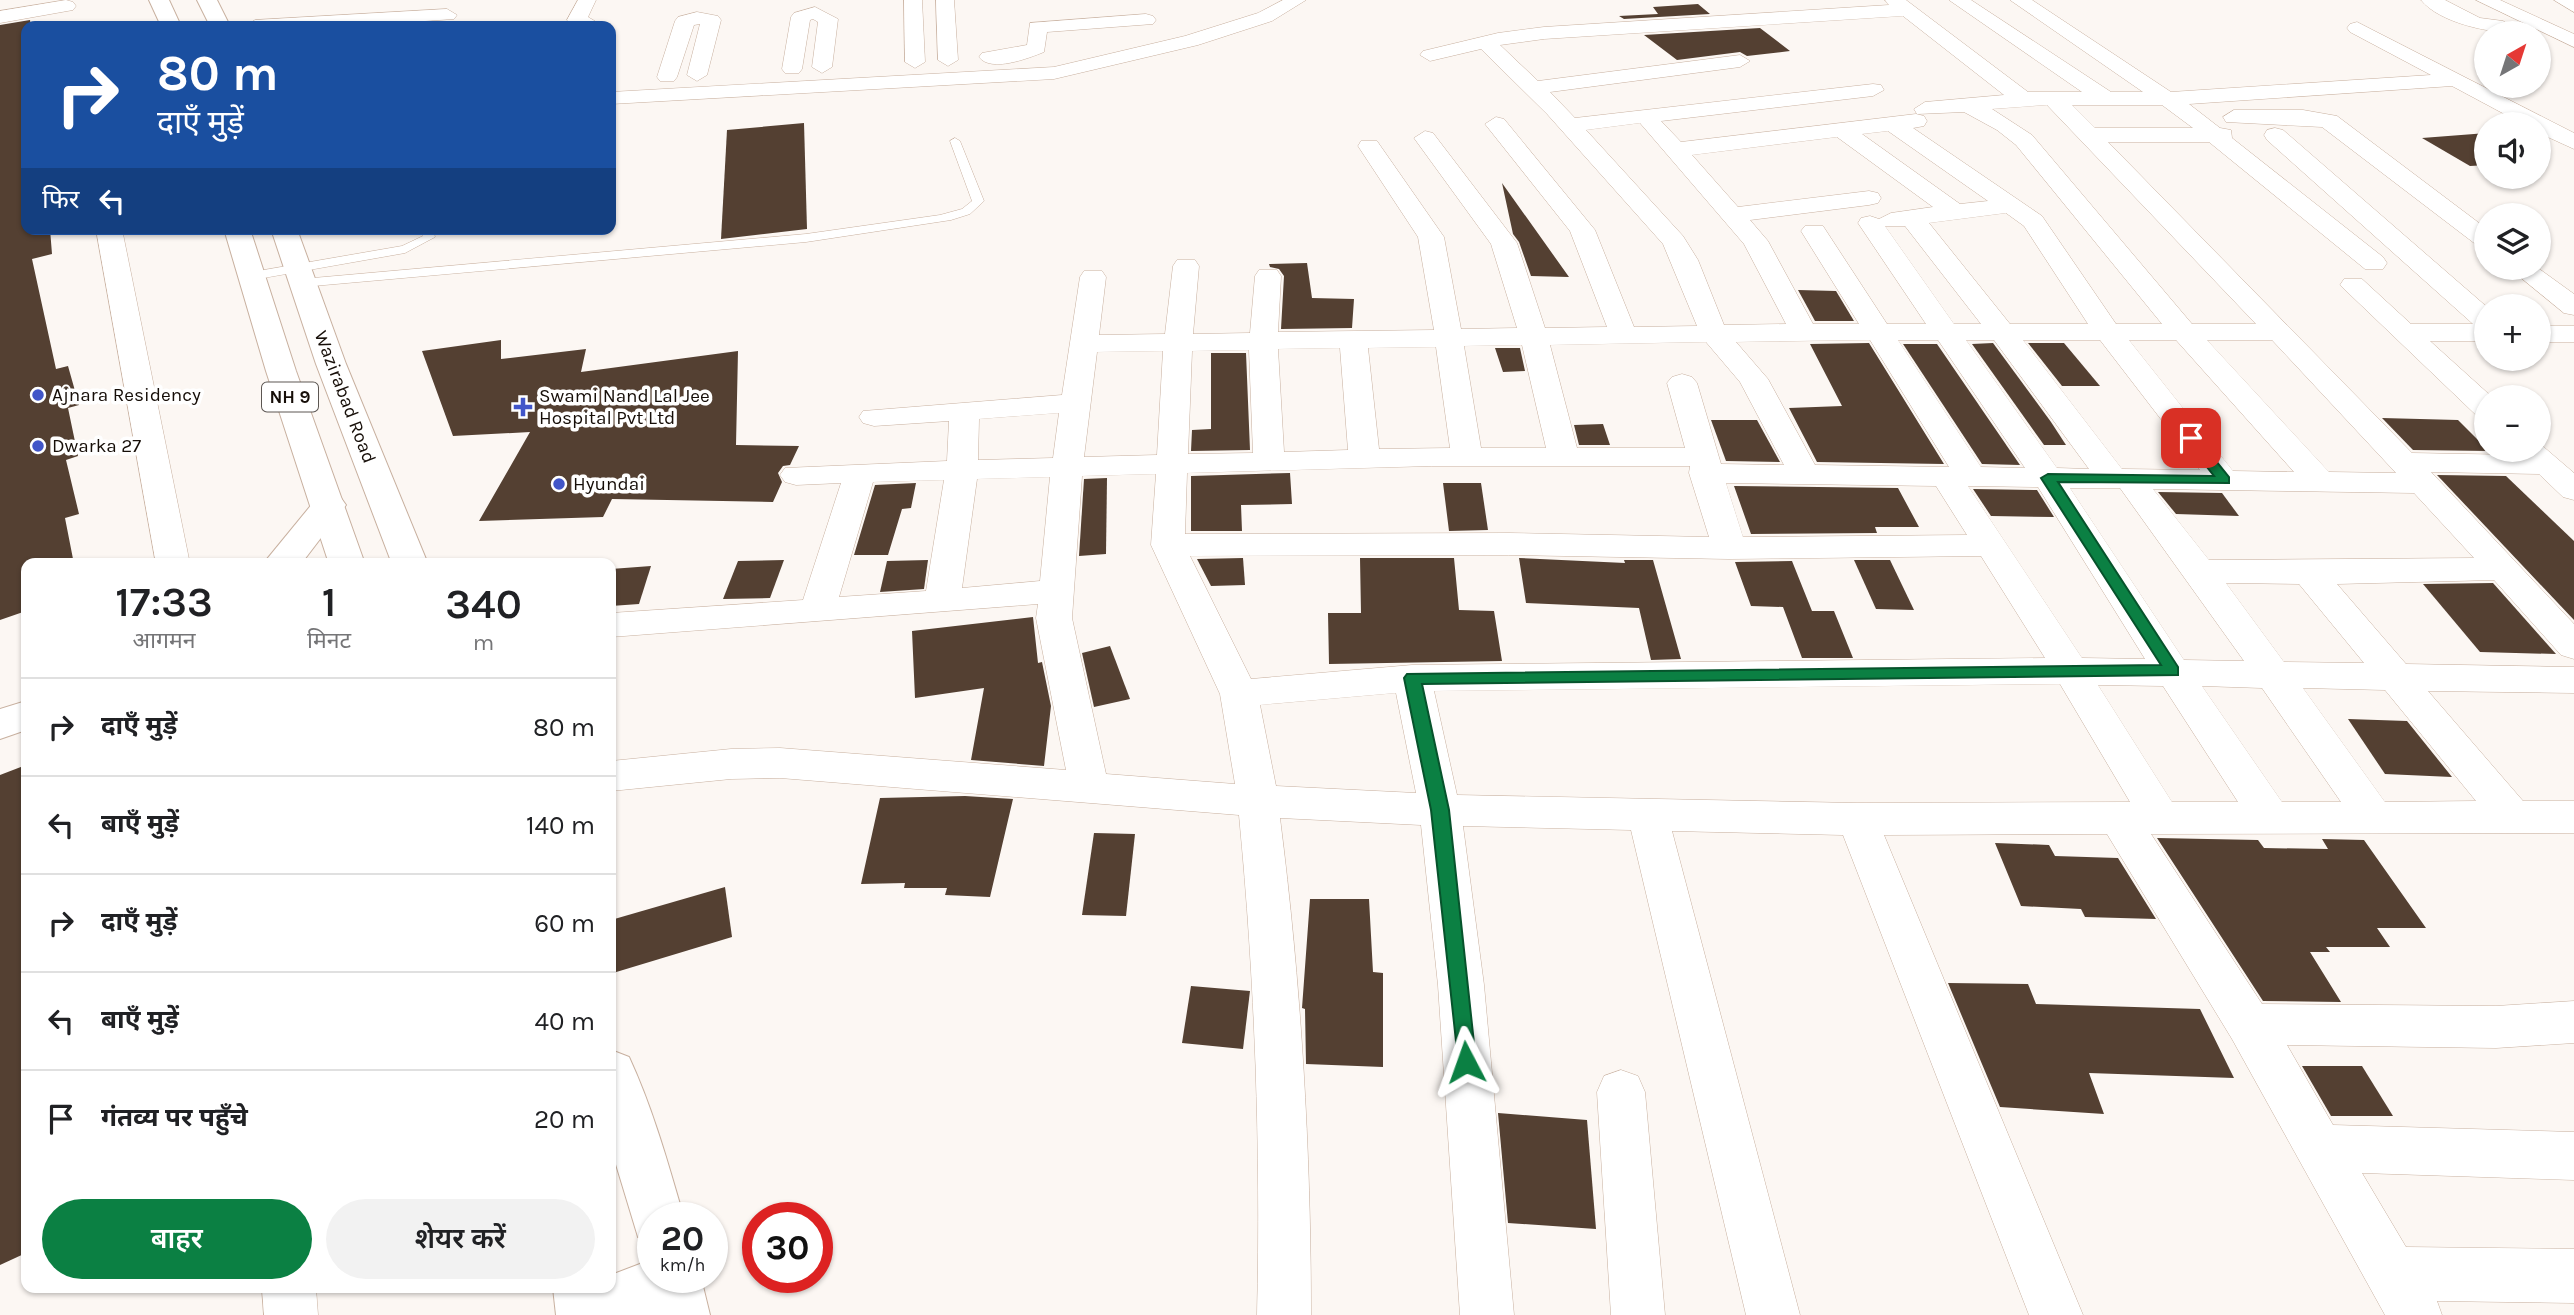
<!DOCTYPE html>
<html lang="hi">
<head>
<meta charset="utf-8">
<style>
	body { margin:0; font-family:Karla,"Noto Sans Devanagari",sans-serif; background:#f2f2f2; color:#202124; height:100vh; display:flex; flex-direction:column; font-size:26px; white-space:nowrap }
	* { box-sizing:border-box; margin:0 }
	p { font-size:23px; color:#757577 }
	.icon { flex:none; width:38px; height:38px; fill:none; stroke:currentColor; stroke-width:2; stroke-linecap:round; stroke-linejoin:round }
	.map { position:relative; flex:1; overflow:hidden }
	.panel { position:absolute; left:21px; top:558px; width:595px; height:735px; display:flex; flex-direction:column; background:#fff; border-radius:14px; box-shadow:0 2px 5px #0004 }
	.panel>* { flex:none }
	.guide { position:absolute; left:21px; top:21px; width:595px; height:214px; border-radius:14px; box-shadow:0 2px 5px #0004; background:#1a4fa0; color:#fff; overflow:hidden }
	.needle { width:46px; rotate:39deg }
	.tools { position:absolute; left:2474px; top:21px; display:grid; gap:14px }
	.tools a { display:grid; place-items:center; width:77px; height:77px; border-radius:50%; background:#fff; box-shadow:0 2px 5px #0004; font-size:35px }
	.speed { position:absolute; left:637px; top:1202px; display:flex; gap:14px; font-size:35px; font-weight:700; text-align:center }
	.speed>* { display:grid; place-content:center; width:91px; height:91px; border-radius:50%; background:#fff; box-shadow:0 2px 5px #0004; line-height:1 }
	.speed small { font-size:18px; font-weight:400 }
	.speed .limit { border:10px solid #d22; background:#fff; color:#111 }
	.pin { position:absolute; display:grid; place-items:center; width:60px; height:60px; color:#fff; margin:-30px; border-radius:14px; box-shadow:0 4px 10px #0006 }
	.me { position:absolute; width:77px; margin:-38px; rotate:356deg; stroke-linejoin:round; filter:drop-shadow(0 0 5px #0008) }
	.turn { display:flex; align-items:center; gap:24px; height:147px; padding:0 21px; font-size:32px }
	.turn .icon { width:91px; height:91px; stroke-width:2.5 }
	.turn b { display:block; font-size:49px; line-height:60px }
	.then { display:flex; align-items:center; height:66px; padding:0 21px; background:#0003; gap:14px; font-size:26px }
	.eta { display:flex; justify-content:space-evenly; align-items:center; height:119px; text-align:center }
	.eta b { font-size:42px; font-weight:600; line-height:49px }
	.cta { display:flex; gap:14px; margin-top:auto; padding:14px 21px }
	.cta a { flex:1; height:80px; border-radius:42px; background:#0b8043; color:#fff; font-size:28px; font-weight:600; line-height:80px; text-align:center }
	.cta a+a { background:#f2f2f2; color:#202124 }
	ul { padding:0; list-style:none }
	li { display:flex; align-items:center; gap:21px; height:98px; padding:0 21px; border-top:2px solid #e0e0e0 }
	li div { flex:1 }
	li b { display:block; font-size:26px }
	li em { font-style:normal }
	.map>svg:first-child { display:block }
</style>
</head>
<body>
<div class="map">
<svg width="2574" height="1315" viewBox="0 0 2574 1315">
	<rect width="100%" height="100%" fill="#fcf7f3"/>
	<!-- building -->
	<g fill="#544032">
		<path d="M1698,4L1710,14L1624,19L1619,16L1658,14L1653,7Z"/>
		<path d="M30,20L31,26H26V229H50L52,254L32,259L56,369L68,366L79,405L68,408L78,456L66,460L79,514L65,518L74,564H26V611L0,620V25Z"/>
		<path d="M1760,28L1790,51L1747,56L1740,52L1677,60L1644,35Z"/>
		<path d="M804,123L807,229L721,239L727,130Z"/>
		<path d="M2487,133V165L2470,166L2422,138Z"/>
		<path d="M1502,183L1569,277L1531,276L1519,242L1513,234Z"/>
		<path d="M1307,263L1312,298L1354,299L1352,328L1281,329L1284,276L1279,269L1270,267L1269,264Z"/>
		<path d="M1798,290L1836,291L1854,321H1815Z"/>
		<path d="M501,340V359L586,349L581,372L738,351L736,445L799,446L790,465L783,466L778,473L782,482L773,502L612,499L603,517L479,521L530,432L453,436L422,351Z"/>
		<path d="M1869,343L1944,464L1817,462L1789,408L1842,406L1810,344Z"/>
		<path d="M1993,343L2051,422L2066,445H2044L1972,344Z"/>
		<path d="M2028,343H2064L2100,386H2062Z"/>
		<path d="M1903,344H1937L2020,465L1982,464Z"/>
		<path d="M1495,348H1520L1525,371L1503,372Z"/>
		<path d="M1211,353H1246L1250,450L1191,451L1192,430L1211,429Z"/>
		<path d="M2382,418L2458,420L2489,451L2413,450Z"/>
		<path d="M1711,420H1757L1780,462L1726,461Z"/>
		<path d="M1603,424L1610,445H1579L1574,425Z"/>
		<path d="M1290,473L1292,504L1241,505L1242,531H1191V476Z"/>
		<path d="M2437,475L2506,476L2574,541V620Z"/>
		<path d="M1107,478L1106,554L1079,556L1084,479Z"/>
		<path d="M916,483L911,508L902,509L888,555H854L875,485Z"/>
		<path d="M1443,483H1481L1488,530L1449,531Z"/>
		<path d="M1734,486L1898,488L1919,527H1875L1877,533L1751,534Z"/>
		<path d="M1973,489L2037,490L2054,517L1991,516Z"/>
		<path d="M2158,492L2222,493L2239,516L2176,514Z"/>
		<path d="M1243,558L1245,585L1211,586L1197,559Z"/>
		<path d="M1360,558H1454L1459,610L1494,611L1502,661L1329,664L1328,613H1361Z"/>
		<path d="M1519,558L1625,563L1624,560H1653L1681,659L1651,660L1639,608L1526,603Z"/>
		<path d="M784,560L770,598L723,599L738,561Z"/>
		<path d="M928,560L924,589L880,592L887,561Z"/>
		<path d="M1854,560H1890L1914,610L1876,609Z"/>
		<path d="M1792,561L1812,611H1834L1853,658H1802L1783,607L1751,606L1735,562Z"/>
		<path d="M651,566L639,604L611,606V569Z"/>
		<path d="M2493,583L2556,654L2480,652L2423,584Z"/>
		<path d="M1033,617L1038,663L1042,662L1051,706L1044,766L971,760L984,688L915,698L912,631Z"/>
		<path d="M1110,646L1130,699L1094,707L1082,653Z"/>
		<path d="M2348,719L2407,721L2452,777L2385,774Z"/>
		<path d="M26,765V1253L0,1265V775Z"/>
		<path d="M965,796L1013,799L990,897L945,895L947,888H904L905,883L861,884L880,798Z"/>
		<path d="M1094,833L1135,834L1126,916L1082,915Z"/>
		<path d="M2157,838L2258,840L2264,848L2328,849L2322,839L2364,840L2426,928H2377L2390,947H2326L2330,952H2310L2341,1002L2263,1001Z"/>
		<path d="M1995,843L2049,845L2055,856L2118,858L2156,919L2085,917L2081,909L2021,906Z"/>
		<path d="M725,887L732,937L613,973L611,920Z"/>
		<path d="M1310,899H1369L1373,972L1383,973V1067L1306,1064L1305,1009L1302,1008Z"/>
		<path d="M1948,983L2028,984L2036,1004L2200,1009L2234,1078L2089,1073L2104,1114L2000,1107Z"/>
		<path d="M1191,986L1250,991L1243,1049L1182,1043Z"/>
		<path d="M2302,1066H2362L2393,1116H2331Z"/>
		<path d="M1498,1113L1587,1120L1596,1229L1508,1223Z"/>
	</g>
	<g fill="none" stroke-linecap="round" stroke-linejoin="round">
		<defs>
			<g id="lane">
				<path d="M955,138L960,141L984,201L970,214L951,220L806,242L302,287L296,283L302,279L806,234L940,215L962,209L972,201L950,141Z"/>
				<path d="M421,229H433L435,237L405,253L252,280L246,276L252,272L402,246L423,236Z"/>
			</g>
			<g id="street">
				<path d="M66,0L73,2L76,6L73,10L0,23V11Z"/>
				<path d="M578,0H596L588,17L603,26L570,24L567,20Z"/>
				<path d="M904,0H922L925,62L915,68L905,62Z"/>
				<path d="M936,0H954L958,60L948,66L938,60Z"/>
				<path d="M1283,0H1306L1272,21L1198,45L1054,79L611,104V92L1054,67L1185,36L1258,13Z"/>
				<path d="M1885,0H1906L2028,92H2082L1949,0H1971L2111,92H2143L2010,0H2032L2171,92L2431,75L2350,32L2347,28L2350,24L2357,22L2574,133V149L2539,133V124H2523L2452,86L2189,104L2220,128L2231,130L2232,138L2383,257L2387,263L2383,269H2365L2209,142H2108L2412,453L2519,455L2516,450H2539V443L2574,473V500L2563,497L2539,474L2431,472L2574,624V659L2561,655L2494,580L2337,584L2406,664L2574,667V693L2428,691L2523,801H2574V833L2151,834L2262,1004L2496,1006L2574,1001V1043L2496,1048L2287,1045L2333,1125L2574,1132V1180L2362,1173L2406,1247L2574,1249V1303L2437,1301L2442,1315H2385L2232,1039L2107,834L1884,835L2083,1315H2029L1843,835L1672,831L1800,1315H1746L1631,830L1463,826L1484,985L1514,1315H1460L1438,985L1421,825L1280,818C1301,982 1311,1150 1311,1315H1257C1261,1149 1255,981 1239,815L780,778L731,779L611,791V761L731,749L780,748L1066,770L1036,618L1038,604L611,637V613L803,600L841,483L796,485L785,482L780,475L785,468L947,461L949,421L874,426L863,423L859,417L863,411L1062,395L1080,277L1084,271H1102L1106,277L1099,335L1165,334L1173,266L1177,260H1195L1199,266L1193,334L1250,333L1255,276L1259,270H1277L1281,276L1278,332L1434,330L1418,237L1358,146L1361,141H1377L1444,237L1461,329L1517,328L1491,244L1414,138L1425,131L1433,133L1517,243L1545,328L1607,327L1570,231L1485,124L1496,117L1504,119L1595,230L1634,327L1697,326L1663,244L1547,114L1481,49L1430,61L1420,55L1423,51L1498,33L1544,27L1889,5ZM1903,16L2004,95L1925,102L1914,109L1917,114L1964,112L1997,130L2016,145L2162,324H2116L2042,216L1913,128L1924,126L1927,121L1924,116L1916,114L1681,142L1661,121L1873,96L1884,90L1881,85L1873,84L1575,118L1550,92L1740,67L1750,61L1740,55L1538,81L1500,45L1544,39ZM2047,105L2256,324H2192L2032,135L1992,109ZM2072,105H2162L2193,128H2095ZM1640,123L1744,244L1786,324L1724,325L1698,260L1683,236L1586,130ZM1888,131L1988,201L1960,204L1862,134ZM1837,137L1933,207L1891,213L1879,219L1870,216L1861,218L1858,223L1926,324H1887L1823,226H1805L1801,231L1859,324H1813L1768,241L1750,220L1869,205L1878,203L1881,198L1878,193L1869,191L1738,207L1692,155ZM2006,213L2024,226L2088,324H2010L1929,223ZM1885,226H1905L1981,324H1954ZM1870,340L1949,467L1815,465L1768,379L1736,342ZM1898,340H1938L2025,468L1981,467ZM1966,340H1994L2089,469L2057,468ZM2023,340H2100L2200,470L2122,469ZM2129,340H2176L2294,472L2233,471ZM2207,340H2272L2396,473L2329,472ZM1706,342L1740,382L1784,465L1721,464L1697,383L1692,377L1682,374L1672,377L1667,383L1685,448H1577L1550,345ZM1522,345L1546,448H1481L1464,346ZM1436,347L1450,448L1379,449L1368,348ZM1340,348L1348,450L1284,452L1278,349ZM1249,350L1253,453L1188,454L1192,351ZM1163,351L1157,455L1084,457L1097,352ZM1059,413L1053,458L978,460L979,419ZM1432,466H1690L1689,473L1709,537L1509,533L1185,534L1187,473ZM1156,474L1151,545L1220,694L1235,784L1106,774L1072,618L1082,476ZM1050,477L1040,581L962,588L977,479ZM944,480L926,591L839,597L873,482ZM1726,483L1936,486L1967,535L1743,537ZM1968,486L2038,487L2145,659L2082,658ZM2070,488H2120L2244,661L2184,660ZM2153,489L2414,493L2474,558L2209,560ZM1509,555L1729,559L1981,556L2045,658L1412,665L1251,679L1190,556ZM2226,583L2299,584L2364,663L2284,662ZM2060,684L2130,802L1857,803L1457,795L1434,691ZM2098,685L2163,686L2238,802H2172ZM2202,686L2262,688L2341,802H2282ZM2303,688L2385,690L2476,801L2385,802ZM1396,693L1416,793L1276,786L1260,705Z"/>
				<path d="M2421,0H2445L2480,18L2503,21L2522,33C2494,34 2440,24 2421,0Z"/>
				<path d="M2476,0H2500L2574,34V47Z"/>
				<path d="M2554,0H2574V12Z"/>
				<path d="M815,7L838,19L832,67L822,73L812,67L818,22L813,19L810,20L802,69L799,73H785L782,69L791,17L794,13Z"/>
				<path d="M447,9L457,15L454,19L352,26H245L255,20Z"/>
				<path d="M697,12L718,16L721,20L707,75L697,81L687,75L700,24L694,25L677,77L674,81H660L657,77L675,21L678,17Z"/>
				<path d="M1146,14L1153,16L1156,20L1153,24L1047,32L1044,52C1029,58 991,73 979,57L982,53L1027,45L1030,23Z"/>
				<path d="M2234,110H2303L2337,116L2487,229V249L2478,246L2322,127L2226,122L2223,117Z"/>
				<path d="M2275,128L2283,130L2487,307V341H2430L2492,397H2487V418L2476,415L2340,285L2344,279H2362L2411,324H2473L2267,140L2264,135L2267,130Z"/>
				<path d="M96,229H122L190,564H156Z"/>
				<path d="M2509,268H2538L2574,294V315L2564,313Z"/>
				<rect x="2539" y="326" width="35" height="16"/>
				<path d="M1621,1070L1638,1076L1645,1092L1665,1315H1611L1597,1092L1604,1076Z"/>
				<path d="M262,1288H316L318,1315H264Z"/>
			</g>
			<path id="secondary" d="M26,701V730L0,739V709Z"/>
			<g id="primary">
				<path d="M329,494L341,498L346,505L301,564H263L317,498Z"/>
				<path d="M653,1259V1278H701L694,1299L654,1315H557L565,1294L579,1288H611V1275Z"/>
			</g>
			<g id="highway">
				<path d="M149,0H169L181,26H161Z"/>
				<path d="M197,0H217L230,26H210Z"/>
				<path d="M224,229H250L296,371L365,564H329L266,371Z"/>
				<path d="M271,229H297L346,364L428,564H392L316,364Z"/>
				<path d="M611,1050L629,1057C653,1109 668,1163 684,1218H653V1243L638,1237L611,1148Z"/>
				<path d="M653,1259V1278H701L710,1315H652L645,1278Z"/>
				<path d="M553,1288H609L614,1315H556Z"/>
			</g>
		</defs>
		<!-- lane casing -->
		<use href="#lane" stroke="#c8b09f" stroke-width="1"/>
		<!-- street casing -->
		<use href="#street" stroke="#c8b09f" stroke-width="1"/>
		<!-- secondary casing -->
		<use href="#secondary" stroke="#c8b09f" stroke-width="2"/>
		<!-- primary casing -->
		<use href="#primary" stroke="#c8b09f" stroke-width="2"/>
		<!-- highway casing -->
		<use href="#highway" stroke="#c8b09f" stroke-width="2"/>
		<!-- lane -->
		<use href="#lane" fill="#fff" fill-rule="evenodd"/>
		<!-- street -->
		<use href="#street" fill="#fff" fill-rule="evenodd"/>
		<!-- secondary -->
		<use href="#secondary" fill="#fff" fill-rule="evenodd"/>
		<!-- primary -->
		<use href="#primary" fill="#fff" fill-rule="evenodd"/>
		<!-- highway -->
		<use href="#highway" fill="#fff" fill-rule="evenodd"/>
	</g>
	<!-- route -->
	<path fill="#0b8043" stroke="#07532c" stroke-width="2" d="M2191,434L2195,435L2229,477V483L2058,482L2178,667V675L1422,684L1449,810L1476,1062L1473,1069L1466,1071L1459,1069L1431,810L1404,678L1407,674L2161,665L2041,478L2048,474L2214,476L2184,438Z"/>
	<!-- markers -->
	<g fill="#4155c8" stroke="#fff" stroke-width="2.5">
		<circle cx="38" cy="395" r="7"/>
		<path d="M519.5 396.5h7v7h7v7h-7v7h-7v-7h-7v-7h7z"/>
		<circle cx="38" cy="446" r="7"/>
		<circle cx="559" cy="484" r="7"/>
	</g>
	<g text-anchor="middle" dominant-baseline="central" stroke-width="7" stroke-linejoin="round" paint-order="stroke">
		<!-- shield labels -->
		<rect fill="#fff" stroke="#5c5652" stroke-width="2" x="262" y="382.5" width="56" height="29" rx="5"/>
		<g font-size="18" font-weight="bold" fill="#160e08">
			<text x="290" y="397">NH 9</text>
		</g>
		<!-- poi labels -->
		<g font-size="19" fill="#160e08" stroke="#fff" text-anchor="start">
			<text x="52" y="395">Ajnara Residency</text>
			<text x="539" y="396">Swami Nand Lal Jee<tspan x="539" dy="22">Hospital Pvt Ltd</tspan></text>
			<text x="52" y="446">Dwarka 27</text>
			<text x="573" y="484">Hyundai</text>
		</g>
		<!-- street labels -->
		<g font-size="19" fill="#160e08" stroke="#fff">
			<text transform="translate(345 397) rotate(69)">Wazirabad Road</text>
		</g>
	</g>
</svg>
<div class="tools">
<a><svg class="needle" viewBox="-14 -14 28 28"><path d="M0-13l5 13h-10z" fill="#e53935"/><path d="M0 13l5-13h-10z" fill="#757577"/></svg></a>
<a><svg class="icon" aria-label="sound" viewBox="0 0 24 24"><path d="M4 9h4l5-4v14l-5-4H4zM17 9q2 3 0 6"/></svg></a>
<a><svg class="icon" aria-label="layers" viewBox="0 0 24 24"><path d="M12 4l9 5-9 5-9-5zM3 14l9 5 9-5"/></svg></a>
<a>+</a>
<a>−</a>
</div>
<div class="speed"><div>20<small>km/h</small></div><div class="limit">30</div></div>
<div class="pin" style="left:2191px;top:438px;background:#d93025"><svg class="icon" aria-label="arrive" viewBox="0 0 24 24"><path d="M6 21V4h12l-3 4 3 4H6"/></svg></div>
<svg class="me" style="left:1466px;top:1062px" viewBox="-20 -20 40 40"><path d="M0-17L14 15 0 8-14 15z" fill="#0b8043" stroke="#fff" stroke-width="4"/></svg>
<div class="guide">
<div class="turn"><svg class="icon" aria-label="right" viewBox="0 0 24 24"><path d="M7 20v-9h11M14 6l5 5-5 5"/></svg><div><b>80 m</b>दाएँ मुड़ें</div></div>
<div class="then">फिर<svg class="icon" aria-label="left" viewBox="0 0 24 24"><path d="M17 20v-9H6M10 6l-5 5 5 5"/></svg></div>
</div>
<section class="panel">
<div class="eta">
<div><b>17:33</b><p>आगमन</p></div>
<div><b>1</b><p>मिनट</p></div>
<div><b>340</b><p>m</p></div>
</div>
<ul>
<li><svg class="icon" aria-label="right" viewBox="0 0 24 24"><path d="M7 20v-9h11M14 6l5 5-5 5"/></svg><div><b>दाएँ मुड़ें</b></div><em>80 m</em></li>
<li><svg class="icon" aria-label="left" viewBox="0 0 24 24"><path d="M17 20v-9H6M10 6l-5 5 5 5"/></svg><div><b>बाएँ मुड़ें</b></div><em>140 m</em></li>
<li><svg class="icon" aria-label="right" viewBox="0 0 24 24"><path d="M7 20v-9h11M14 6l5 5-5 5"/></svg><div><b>दाएँ मुड़ें</b></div><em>60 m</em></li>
<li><svg class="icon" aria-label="left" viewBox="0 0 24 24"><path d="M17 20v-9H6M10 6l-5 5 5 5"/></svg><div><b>बाएँ मुड़ें</b></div><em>40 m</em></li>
<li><svg class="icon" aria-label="arrive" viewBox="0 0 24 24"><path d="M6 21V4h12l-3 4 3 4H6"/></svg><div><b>गंतव्य पर पहुँचे</b></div><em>20 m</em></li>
</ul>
<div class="cta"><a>बाहर</a><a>शेयर करें</a></div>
</section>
</div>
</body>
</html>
